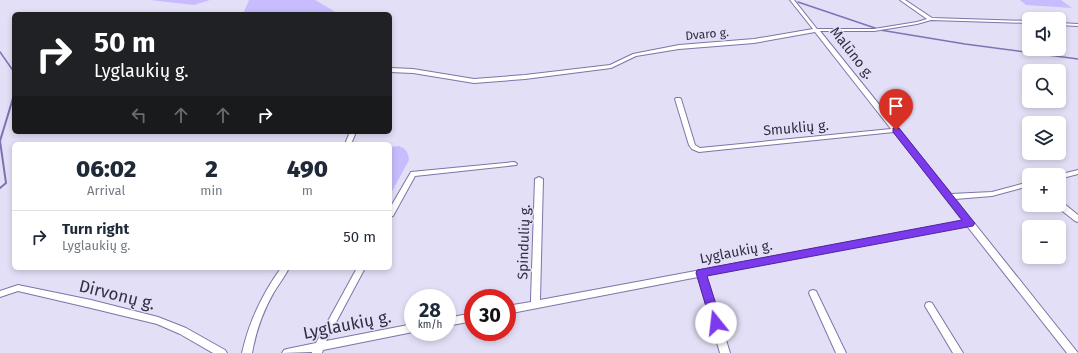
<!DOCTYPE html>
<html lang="en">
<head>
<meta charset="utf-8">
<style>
	body { margin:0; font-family:"Fira Sans",sans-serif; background:#f6f6f7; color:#1f2937; height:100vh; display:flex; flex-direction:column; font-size:15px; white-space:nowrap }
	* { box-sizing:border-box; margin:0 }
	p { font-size:13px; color:#747a83 }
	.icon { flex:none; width:22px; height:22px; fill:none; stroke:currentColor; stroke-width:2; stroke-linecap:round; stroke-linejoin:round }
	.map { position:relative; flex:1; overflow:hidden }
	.panel { position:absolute; left:12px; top:142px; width:380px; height:128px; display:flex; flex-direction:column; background:#fff; border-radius:6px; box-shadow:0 2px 6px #0003 }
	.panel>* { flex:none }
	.top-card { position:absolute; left:12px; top:12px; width:380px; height:122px; border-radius:6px; box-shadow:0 2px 6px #0003; background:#202124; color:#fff; overflow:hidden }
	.buttons { position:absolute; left:1022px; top:12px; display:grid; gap:8px }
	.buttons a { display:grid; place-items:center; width:44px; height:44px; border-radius:6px; background:#fff; box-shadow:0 2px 6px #0003; font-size:20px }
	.speed { position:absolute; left:404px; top:289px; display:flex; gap:8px; font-size:20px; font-weight:700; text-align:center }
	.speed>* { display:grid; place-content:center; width:52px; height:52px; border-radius:50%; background:#fff; box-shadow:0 2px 6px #0003; line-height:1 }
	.speed small { font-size:10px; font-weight:400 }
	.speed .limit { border:6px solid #d22; background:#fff; color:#111 }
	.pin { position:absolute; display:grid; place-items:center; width:34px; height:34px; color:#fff; margin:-41px -17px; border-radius:50% 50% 50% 0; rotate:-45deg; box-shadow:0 0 4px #0007 }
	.pin .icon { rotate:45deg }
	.me { position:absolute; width:44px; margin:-22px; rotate:344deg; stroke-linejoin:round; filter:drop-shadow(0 0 3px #0008) }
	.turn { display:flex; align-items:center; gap:14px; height:84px; padding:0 16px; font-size:18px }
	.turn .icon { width:52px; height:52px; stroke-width:2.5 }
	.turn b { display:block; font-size:28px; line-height:34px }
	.lanes { display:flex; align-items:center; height:38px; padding:0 16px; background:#0003; justify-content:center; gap:20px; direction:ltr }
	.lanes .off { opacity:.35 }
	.eta { display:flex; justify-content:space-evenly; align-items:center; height:68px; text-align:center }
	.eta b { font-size:24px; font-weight:800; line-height:28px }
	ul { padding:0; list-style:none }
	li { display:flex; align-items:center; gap:12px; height:52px; padding:0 16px; border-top:1px solid #e0e1e3 }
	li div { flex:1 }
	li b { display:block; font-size:15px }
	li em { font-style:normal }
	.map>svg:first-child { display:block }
</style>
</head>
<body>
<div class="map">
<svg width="1078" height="353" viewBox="0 0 1078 353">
	<rect width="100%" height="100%" fill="#e3dff6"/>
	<!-- green -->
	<g fill="#c9bcfe">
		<path d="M150,0H210L194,5Z"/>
		<path d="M249,0H315L339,14H243Z"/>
		<path d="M1020,0H1061L1072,8L1026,5Z"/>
		<path d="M399,146C406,149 408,152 409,160L390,195V147Z"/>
	</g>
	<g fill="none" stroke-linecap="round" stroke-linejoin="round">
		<!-- stream-far1 -->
		<g stroke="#8072b4" stroke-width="1.5">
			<path d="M798,2L875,28"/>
			<path d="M880,30L965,44L1078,59"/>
			<path d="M0,52L14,72"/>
		</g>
		<!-- stream -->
		<path stroke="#8072b4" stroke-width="2" d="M0,188L6,183L0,141L14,95"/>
		<defs>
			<g id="minor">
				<path d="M790,0H794L817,29H874L917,22L927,19L900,0H905L932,18L1029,21V23L931,20L917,24L874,31H820L951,194L992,192L1029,182V186L992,196L955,199L1078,353H1067L967,226L956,227L706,275L730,353H720L698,277L507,314V306L531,302V299L535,179L539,177L543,179L540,300L963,221L894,132L699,152L692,149L689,145L675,99L676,98H680L681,99L695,145L700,148L891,129L815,32L754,43L679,49L636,56L611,68L525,79L474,83L413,73L390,72V68L413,69L474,79L525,75L610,65L633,54L679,45L754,39L813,29Z"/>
				<path d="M1059,23L1078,24V26L1059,25Z"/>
				<path d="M350,132H356L351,144H345Z"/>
				<path d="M514,162L516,163L517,164L516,165L415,176L393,216L390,217V208L411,172Z"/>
				<path d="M1078,170V174L1059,179L1058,175Z"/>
				<path d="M1059,202H1062L1078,215V222L1075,221L1056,206L1059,205Z"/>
				<path d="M281,268H289C285,276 279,284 274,292C263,311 256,331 252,353H242C249,322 262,294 281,268Z"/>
				<path d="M357,268H365L326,341L413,324V332L323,350L322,353H312V352L282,353L284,350L287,349L316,343Z"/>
				<path d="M18,285L91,300L158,317L186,328L225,350L227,353H213L180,334L157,324L91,308L18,291L0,297V291Z"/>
				<path d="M813,290L816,291L817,293L846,353H836L809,293L810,291Z"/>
				<path d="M929,302L932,303L963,353H953L925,306L926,303Z"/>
				<path d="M473,313V321L447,326V318Z"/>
			</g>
		</defs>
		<!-- minor casing -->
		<use href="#minor" stroke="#7e74a7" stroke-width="2"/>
		<!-- minor -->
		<use href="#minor" fill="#fff" fill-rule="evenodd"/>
	</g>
	<!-- route -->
	<path fill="#7c3aed" stroke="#51269a" d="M893,128H899L973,221L975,223L973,226L707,276L722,323L721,326L716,328L712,326L696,273L697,270L962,220L893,132Z"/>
	<g text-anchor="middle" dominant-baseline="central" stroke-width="3" stroke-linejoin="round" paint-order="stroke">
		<!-- far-street labels -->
		<g font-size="12" fill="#312d42" stroke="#e3dff6">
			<text transform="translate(707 34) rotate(-5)">Dvaro g.</text>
		</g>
		<!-- street labels -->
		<g font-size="14" fill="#312d42" stroke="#e3dff6">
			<text transform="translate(852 53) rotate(52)">Malūno g.</text>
			<text transform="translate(796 128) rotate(-5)">Smuklių g.</text>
			<text transform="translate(524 242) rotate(-88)">Spindulių g.</text>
			<text transform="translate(736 252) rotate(-11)">Lyglaukių g.</text>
		</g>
		<!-- near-street labels -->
		<g font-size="17" fill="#312d42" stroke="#e3dff6">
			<text transform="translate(117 295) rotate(14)">Dirvonų g.</text>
			<text transform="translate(347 325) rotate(-11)">Lyglaukių g.</text>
		</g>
	</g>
</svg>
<div class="buttons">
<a><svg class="icon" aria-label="sound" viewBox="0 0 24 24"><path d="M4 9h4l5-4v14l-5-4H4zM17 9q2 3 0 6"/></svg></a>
<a><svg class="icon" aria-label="search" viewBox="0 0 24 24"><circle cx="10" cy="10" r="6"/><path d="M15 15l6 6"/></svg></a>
<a><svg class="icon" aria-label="layers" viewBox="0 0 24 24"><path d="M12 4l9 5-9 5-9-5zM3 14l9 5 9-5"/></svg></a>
<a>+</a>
<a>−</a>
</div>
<div class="speed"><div>28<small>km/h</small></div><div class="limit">30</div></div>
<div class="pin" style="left:896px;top:130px;background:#d93025"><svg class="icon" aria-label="arrive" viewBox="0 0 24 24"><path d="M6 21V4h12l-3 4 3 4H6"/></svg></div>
<svg class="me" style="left:716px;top:323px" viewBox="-20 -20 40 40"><circle r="19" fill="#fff"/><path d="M0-13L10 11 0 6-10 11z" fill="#7c3aed"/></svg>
<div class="top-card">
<div class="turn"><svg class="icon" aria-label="right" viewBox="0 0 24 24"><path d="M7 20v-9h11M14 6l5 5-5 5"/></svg><div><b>50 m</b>Lyglaukių g.</div></div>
<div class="lanes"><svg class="icon off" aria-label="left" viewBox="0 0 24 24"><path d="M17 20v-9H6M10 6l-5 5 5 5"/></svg><svg class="icon off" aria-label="ahead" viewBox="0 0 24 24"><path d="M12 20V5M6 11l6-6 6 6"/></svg><svg class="icon off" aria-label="ahead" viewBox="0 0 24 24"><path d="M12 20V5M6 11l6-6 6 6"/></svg><svg class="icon" aria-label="right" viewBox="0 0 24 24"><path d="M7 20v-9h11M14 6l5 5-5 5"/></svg></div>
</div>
<section class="panel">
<div class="eta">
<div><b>06:02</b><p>Arrival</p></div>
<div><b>2</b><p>min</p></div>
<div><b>490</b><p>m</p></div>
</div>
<ul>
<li><svg class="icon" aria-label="right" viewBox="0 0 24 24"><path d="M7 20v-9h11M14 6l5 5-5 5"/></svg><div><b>Turn right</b><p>Lyglaukių g.</p></div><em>50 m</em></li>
</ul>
</section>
</div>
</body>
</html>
